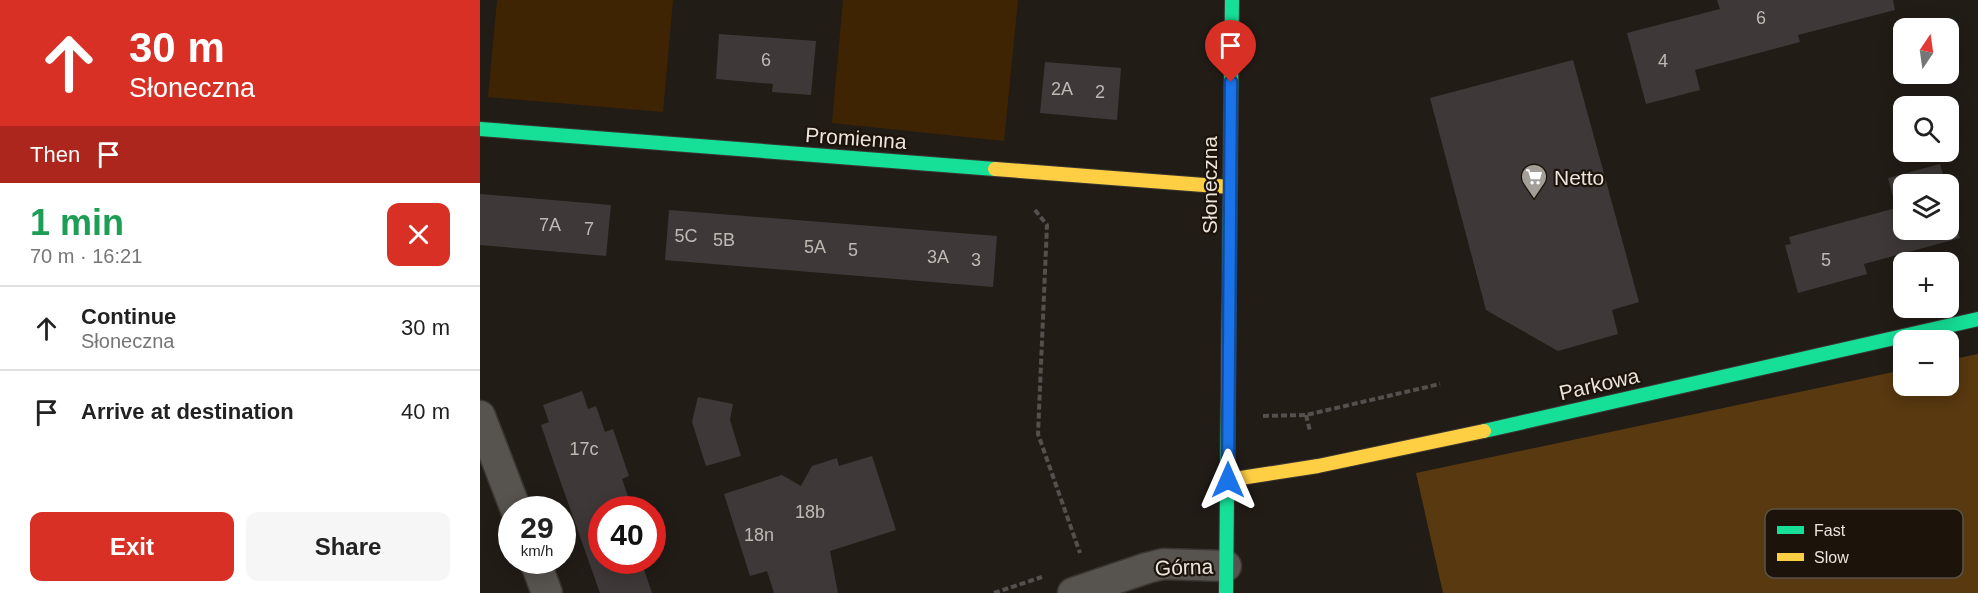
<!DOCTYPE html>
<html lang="en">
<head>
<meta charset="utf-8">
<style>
	body { margin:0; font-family:Arial,sans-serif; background:#f6f6f6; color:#222; height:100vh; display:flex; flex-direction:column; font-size:22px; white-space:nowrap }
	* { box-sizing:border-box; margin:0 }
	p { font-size:20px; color:#767676 }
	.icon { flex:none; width:33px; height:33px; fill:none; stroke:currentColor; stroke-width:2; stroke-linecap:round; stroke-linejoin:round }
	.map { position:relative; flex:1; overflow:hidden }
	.drawer { display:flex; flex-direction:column; background:#fff; width:480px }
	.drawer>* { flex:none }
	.banner { background:#d93025; color:#fff; overflow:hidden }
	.needle { width:39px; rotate:13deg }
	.fabs { position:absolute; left:1413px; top:18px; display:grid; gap:12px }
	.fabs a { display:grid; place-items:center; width:66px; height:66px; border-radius:12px; background:#fff; box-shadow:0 3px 15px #0003; font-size:30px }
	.speed { position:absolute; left:18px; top:496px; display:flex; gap:12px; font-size:30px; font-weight:700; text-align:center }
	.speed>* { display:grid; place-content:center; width:78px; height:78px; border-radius:50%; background:#fff; box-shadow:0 3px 15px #0003; line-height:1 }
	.speed small { font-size:15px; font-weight:400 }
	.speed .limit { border:9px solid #d22; background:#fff; color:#111 }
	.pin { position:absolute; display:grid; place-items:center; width:51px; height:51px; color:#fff; margin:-62px -26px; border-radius:50% 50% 50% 0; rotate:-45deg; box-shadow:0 0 6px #0007 }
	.pin .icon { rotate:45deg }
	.me { position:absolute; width:66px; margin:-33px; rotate:0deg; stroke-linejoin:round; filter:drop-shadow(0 0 4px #0008) }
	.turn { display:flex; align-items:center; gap:21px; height:126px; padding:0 30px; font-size:27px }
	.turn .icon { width:78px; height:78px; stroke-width:2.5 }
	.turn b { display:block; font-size:42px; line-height:51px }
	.then { display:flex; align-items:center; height:57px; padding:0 30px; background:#0003; gap:12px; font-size:22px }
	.round { display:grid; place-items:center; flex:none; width:63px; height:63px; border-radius:12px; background:#f6f6f6 }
	.overview { display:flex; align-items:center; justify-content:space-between; height:102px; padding:0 30px }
	h1 { font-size:36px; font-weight:800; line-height:45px; color:#1e9e55 }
	.button { display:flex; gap:12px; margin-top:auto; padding:12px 30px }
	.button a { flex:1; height:69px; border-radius:12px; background:#d93025; color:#fff; font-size:24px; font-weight:800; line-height:69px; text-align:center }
	.button a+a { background:#f6f6f6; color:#222 }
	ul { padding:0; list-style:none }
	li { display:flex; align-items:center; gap:18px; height:84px; padding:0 30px; border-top:2px solid #e0e0e0 }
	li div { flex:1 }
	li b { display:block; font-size:22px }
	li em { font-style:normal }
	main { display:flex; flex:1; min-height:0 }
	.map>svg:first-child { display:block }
</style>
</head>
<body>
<main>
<section class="drawer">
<div class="banner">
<div class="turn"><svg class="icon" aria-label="ahead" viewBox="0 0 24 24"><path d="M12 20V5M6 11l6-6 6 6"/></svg><div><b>30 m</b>Słoneczna</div></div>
<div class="then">Then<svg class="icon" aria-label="arrive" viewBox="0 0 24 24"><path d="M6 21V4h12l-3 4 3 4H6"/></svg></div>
</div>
<div class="overview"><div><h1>1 min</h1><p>70 m · 16:21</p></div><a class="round" style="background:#d93025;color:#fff"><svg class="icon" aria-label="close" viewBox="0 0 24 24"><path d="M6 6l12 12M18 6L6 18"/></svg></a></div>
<ul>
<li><svg class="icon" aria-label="ahead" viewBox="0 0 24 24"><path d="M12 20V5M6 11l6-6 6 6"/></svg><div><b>Continue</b><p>Słoneczna</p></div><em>30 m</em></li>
<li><svg class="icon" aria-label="arrive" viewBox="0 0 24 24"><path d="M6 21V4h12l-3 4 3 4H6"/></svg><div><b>Arrive at destination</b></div><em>40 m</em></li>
</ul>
<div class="button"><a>Exit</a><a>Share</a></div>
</section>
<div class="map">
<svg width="1498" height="593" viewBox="0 0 1498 593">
	<rect width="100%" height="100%" fill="#221c17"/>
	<!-- green -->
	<g fill="#3e2403">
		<path d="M17,0H193L183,112L8,97Z"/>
		<path d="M363,0H538L524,141L352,123Z"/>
	</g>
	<!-- forest -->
	<path fill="#583910" d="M1498,354V593H963L936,473L1423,370L1424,386H1468L1469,360Z"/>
	<!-- building -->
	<g fill="#3e3938">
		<path d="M1237,0H1413L1415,10L1318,35L1320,42L1215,70L1220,90L1166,104L1147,33L1240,9Z"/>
		<path d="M239,34L336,41L331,95L292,92L293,84L236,79Z"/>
		<path d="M1093,60L1159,302L1132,310L1138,334L1078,351L1006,310L950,98Z"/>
		<path d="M565,62L641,68L637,120L560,113Z"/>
		<path d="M1460,164L1466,184H1424V230H1468V196L1480,238L1384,264L1387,274L1318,293L1305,245L1311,244L1309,237L1416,208L1408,178Z"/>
		<path d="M0,194L131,205L126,256L0,245Z"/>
		<path d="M189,210L517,236L513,287L185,260Z"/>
		<path d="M102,391L108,409L116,406L125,432L133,429L149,476L142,479L151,505L143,508L144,510H122V561H161L172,593H120L75,466L61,425L69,422L63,405Z"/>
		<path d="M218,397L253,404L250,420L261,456L226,466L212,422Z"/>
		<path d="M392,456L416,530L350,551L358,593H294L287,571L270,576L244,494L302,475L321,486L332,466L357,458L359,466Z"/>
	</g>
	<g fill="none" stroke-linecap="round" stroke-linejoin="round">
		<defs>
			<g id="street">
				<path d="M0,416L36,510"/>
				<path d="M55,561L67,593"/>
				<path d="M593,593L667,568L683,564L746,566"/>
			</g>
			<g id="fast">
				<path d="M0,129L515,169"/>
				<path d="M1004,431L1498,319"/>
				<path d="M746,593L752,0"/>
			</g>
			<g id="slow">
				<path d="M515,169L750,187"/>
				<path d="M748,480L838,466L1004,431"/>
			</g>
		</defs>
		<!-- street casing -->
		<use href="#street" stroke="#3b3632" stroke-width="33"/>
		<!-- fast casing -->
		<use href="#fast" stroke="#3b3632" stroke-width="16"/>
		<!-- slow casing -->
		<use href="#slow" stroke="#3b3632" stroke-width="16"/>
		<!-- path -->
		<g stroke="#53504d" stroke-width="4" stroke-dasharray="6 3" stroke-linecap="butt">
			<path d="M555,210L567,225L558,434L600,553"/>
			<path d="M826,415L830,431"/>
			<path d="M783,416L826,415L960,384"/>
			<path d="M514,593L562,577"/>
		</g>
		<!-- street -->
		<use href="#street" stroke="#57534f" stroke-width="30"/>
		<!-- fast -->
		<use href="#fast" stroke="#16e098" stroke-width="14"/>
		<!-- slow -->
		<use href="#slow" stroke="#ffcf43" stroke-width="14"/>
	</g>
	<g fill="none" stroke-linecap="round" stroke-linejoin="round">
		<defs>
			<path id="route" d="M748,480L751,82"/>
		</defs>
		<!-- route casing -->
		<use href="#route" stroke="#114b97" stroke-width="15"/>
		<!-- route -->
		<use href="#route" stroke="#1a73e8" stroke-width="10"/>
	</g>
	<!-- icons -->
	<defs>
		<symbol id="supermarket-pin" viewBox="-11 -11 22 30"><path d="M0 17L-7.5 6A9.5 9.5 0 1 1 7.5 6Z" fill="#a49e98" stroke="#1c130a"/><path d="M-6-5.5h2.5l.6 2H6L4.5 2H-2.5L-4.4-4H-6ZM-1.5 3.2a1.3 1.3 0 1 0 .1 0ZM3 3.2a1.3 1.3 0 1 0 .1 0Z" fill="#fff"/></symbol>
	</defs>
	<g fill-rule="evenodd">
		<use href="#supermarket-pin" x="1039" y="162" width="30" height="40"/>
	</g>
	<g text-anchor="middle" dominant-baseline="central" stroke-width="4.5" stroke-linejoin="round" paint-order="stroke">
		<!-- number labels -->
		<g font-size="18" fill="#bfb9b4">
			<text x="1281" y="18">6</text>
			<text x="286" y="60">6</text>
			<text x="1183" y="61">4</text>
			<text x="582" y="89">2A</text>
			<text x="620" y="92">2</text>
			<text x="70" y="225">7A</text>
			<text x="109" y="229">7</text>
			<text x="206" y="236">5C</text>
			<text x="244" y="240">5B</text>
			<text x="335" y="247">5A</text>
			<text x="373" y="250">5</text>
			<text x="458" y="257">3A</text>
			<text x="496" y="260">3</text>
			<text x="1346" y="260">5</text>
			<text x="104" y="449">17c</text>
			<text x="330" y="512">18b</text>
			<text x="279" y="535">18n</text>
		</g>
		<!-- street labels -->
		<g font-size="21" fill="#eae4dd" stroke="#1c130a">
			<text transform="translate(376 138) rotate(4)">Promienna</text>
			<text transform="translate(729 185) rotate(-90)">Słoneczna</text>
			<text transform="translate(1119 384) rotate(-13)">Parkowa</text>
			<text transform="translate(704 567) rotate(-2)">Górna</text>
		</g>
		<!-- poi labels -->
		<g font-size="21" fill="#eae4dd" stroke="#1c130a" text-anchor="start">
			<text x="1074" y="177">Netto</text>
		</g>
	</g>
	<!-- legend -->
	<rect x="1285" y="509" width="198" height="69" rx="9" fill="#1c130a" stroke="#5a5249" stroke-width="1.5"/>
	<rect x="1297" y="526" width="27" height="8" fill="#16e098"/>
	<rect x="1297" y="553" width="27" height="8" fill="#ffcf43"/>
	<g font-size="16" fill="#eae4dd">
		<text x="1334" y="536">Fast</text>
		<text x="1334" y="563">Slow</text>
	</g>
</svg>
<div class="fabs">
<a><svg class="needle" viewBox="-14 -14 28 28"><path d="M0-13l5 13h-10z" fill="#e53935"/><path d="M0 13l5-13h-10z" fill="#767676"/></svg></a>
<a><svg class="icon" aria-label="search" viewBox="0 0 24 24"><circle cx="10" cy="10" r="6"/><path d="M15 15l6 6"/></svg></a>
<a><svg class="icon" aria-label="layers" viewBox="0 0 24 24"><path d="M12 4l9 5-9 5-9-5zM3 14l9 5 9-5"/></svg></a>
<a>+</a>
<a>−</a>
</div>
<div class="speed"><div>29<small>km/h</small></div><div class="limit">40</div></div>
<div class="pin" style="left:751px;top:82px;background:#d93025"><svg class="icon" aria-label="arrive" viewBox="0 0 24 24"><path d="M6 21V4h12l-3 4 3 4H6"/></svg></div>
<svg class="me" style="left:748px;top:480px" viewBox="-20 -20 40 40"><path d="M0-17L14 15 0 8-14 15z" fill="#1a73e8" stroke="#fff" stroke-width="4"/></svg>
</div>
</main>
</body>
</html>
